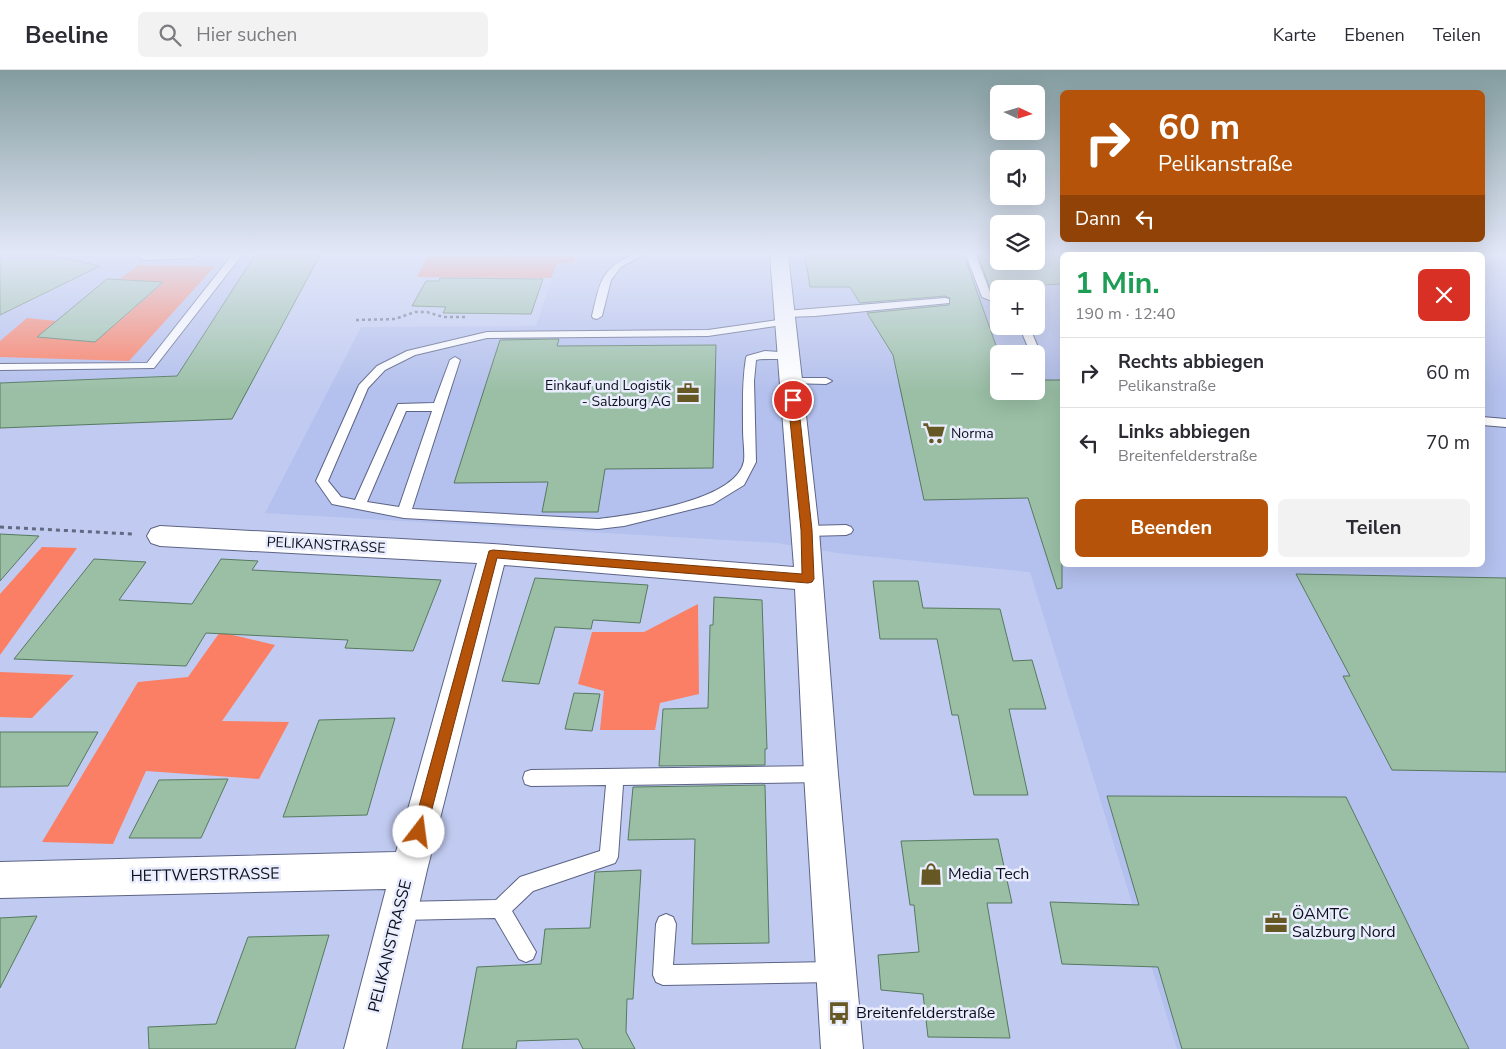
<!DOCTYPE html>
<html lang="de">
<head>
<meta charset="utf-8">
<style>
	body { margin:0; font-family:"Nunito Sans",sans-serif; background:#f2f2f3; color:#2b2b33; height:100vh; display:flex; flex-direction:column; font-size:19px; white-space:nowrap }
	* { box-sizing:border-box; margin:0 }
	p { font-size:16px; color:#7c7c81 }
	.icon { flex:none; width:28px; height:28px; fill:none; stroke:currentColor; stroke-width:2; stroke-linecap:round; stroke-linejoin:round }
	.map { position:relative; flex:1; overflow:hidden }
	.side { position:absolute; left:1060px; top:182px; width:425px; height:315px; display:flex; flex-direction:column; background:#fff; border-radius:8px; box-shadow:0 5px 20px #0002 }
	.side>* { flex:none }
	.banner { position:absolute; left:1060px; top:20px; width:425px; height:152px; border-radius:8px; box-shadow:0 5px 20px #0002; background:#b45309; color:#fff; overflow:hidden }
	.needle { width:32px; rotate:94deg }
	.controls { position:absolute; left:990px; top:15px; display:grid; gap:10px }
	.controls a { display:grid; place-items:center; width:55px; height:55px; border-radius:8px; background:#fff; box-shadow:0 5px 20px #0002; font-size:25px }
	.pin { position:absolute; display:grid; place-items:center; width:42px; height:42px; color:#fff; margin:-21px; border:2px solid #fff; border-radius:50%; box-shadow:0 1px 5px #0007 }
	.me { position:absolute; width:55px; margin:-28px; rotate:15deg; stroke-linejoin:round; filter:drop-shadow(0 0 4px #0008) }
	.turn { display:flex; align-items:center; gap:18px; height:105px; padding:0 15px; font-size:22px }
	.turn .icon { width:65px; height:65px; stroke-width:2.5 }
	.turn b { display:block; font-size:35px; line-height:42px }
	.then { display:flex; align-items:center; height:48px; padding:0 15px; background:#0003; gap:10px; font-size:19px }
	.round { display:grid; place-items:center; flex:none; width:52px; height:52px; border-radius:8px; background:#f2f2f3 }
	.headline { display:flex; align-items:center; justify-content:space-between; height:85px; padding:0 15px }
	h1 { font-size:30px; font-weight:700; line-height:38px; color:#1e9e55 }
	.button { display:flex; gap:10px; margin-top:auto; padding:10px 15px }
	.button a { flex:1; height:58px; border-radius:8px; background:#b45309; color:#fff; font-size:20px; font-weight:700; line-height:58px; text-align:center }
	.button a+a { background:#f2f2f3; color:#2b2b33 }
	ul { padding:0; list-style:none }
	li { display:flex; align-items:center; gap:15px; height:70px; padding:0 15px; border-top:1px solid #e1e1e2 }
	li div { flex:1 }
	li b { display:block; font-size:19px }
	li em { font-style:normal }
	header { display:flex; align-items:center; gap:30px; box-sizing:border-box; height:70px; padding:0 25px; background:#fff; border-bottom:1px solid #e1e1e2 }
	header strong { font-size:24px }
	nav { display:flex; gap:28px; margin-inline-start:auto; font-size:18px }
	.search { width:350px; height:45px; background:#f2f2f3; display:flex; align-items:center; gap:12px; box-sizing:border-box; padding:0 18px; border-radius:8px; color:#7c7c81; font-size:19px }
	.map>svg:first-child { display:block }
</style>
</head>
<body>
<header>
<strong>Beeline</strong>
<div class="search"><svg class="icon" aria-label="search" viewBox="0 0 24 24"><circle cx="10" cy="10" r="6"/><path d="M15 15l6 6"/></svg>Hier suchen</div>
<nav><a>Karte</a><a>Ebenen</a><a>Teilen</a></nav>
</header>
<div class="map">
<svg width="1506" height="979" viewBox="0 0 1506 979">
	<rect width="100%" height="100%" fill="#c1cbf1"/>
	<!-- built -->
	<g fill="#b4c0ed" fill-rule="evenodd">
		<path d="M0,185H320L232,349L0,358Z"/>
		<path d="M576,185H999V191H1036V185H1062V495H1482L1483,185H1506V979H1177L1030,502L844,484L777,473L265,443L361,257L536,256L557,193H573ZM999,219H1036V256H999ZM999,284H1036V321H999Z"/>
	</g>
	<!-- green -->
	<g fill="#fb7f64">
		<path d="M428,185H576L574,193H557L551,208L417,207Z"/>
		<path d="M138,195L215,196L129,291L0,287V271L27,248L56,251L38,267L95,272L163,213L120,209Z"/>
		<path d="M42,477L77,478L0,585V524Z"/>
		<path d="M698,534L699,624L660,633L655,660H600L604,621L578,614L592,562H644Z"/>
		<path d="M220,562L275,575L222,651L289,652L259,709L146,701L113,774L42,772L138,612L188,607Z"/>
		<path d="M0,602L74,605L32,648L0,647Z"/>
	</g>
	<!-- building -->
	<g fill="#9abfa5" stroke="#567960">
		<path d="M0,185H50L100,196L0,245Z"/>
		<path d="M255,185H320L232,349L0,358V313L177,306Z"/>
		<path d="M805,185H964L999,284V321H1036V310H1062V518L1057,519L1028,428L924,430L893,285L867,243L949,235L950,228L945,226L860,233L850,217H810Z"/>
		<path d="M978,185H999V191H1036V185H1058L1062,195V214L990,218Z"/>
		<path d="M440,208L543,209L531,244L443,243L446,237L412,236L426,211H439Z"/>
		<path d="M107,209L163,212L95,272L37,267Z"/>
		<path d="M559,269L557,276L716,275L713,398L605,399L598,442H542L548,412L454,413L500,270Z"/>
		<path d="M0,464L39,466L0,511Z"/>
		<path d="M94,489L146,492L119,530L192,534L221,489L258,491L252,500L441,510L413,581L345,578L348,570L206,563L186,596L14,589Z"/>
		<path d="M1296,504L1506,508V702L1392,700L1343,606H1350Z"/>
		<path d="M535,508L648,515L640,553L593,550L591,559L555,557L539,614L502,611Z"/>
		<path d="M873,511H918L923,538L1000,539L1013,591L1032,590L1046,639H1009L1028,725H974L958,645H952L937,569H880Z"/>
		<path d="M714,527L762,530L767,679H765V695L659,696L663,639L708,638L710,555H713Z"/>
		<path d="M574,623L600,624L592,661L565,659Z"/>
		<path d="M395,648L367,745L283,747L319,650Z"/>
		<path d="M0,662H98L68,716L0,717Z"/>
		<path d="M228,709L201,768H129L159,710Z"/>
		<path d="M765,715L769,873L692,874L695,769L628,770L633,717Z"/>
		<path d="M1107,726L1346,727L1469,979H1182L1158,897L1062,894L1050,832L1139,835Z"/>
		<path d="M998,769L1012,833H987L1010,968L928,967L923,924L881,920L878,885L919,882L914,835H910L901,771Z"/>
		<path d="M641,800L633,929H627L626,962L635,979H583L578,969L517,971L516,979H462L477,897L541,894L545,859L590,858L595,802Z"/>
		<path d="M37,846L0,918V848Z"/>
		<path d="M329,865L295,979H149L148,957L216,954L248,867Z"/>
	</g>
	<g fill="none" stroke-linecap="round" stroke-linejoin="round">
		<defs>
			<g id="service">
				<path d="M140,185H200L195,188L143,190L140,189Z"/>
				<path d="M232,185H242L154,298L0,300V294L147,293Z"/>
				<path d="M631,185H643L621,197L611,210L602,246L597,249L593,248L592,246C600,214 599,201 631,185Z"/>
				<path d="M966,185H976L991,225L999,228V234L982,227Z"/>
				<path d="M945,228L949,229V233L815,246L785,247L780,244L785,241Z"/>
				<path d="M785,249L790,252L789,254L708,266L487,268L415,285L385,300L368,318L328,411L341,427L355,430L398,334L434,333L450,290L455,287L460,290L412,439L598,449C632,445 737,431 744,391C745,382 743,370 743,360C743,336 742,312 746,288L747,286L765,281L793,283L794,285C786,292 767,287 756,290L754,311L756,392L744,415L713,434L624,456L598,459L404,448L332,434L316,411L359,315L377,296L407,281L487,262L708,260ZM406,341H432L399,437L367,432Z"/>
				<path d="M1019,256H1029L1037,275L1036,277H1028Z"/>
				<path d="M791,308H826L832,311L826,314L787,313L785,311L787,309Z"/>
				<path d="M1482,347L1506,349V357L1482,355Z"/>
				<path d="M846,455L851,457L853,460L851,463L846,465L806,466L801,464L799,461L801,458L806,456Z"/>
				<path d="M821,696L827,698L829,704L827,710L821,712L623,715L618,787L615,793L533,821L512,841L536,882L533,889L526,892L519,889L495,848L400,850L393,848L391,841L393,834L400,832L496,830L520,807L600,781L606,715L531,716L525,714L523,708L525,702L531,700Z"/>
				<path d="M666,844L673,847L676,854L673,895L833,892L840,895L843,902L840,909L833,912L663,915L656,912L653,905L656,854L659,847Z"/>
			</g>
			<path id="minor" d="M770,185H788L819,461L838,704L863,979H821L804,704L795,519L504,495L427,800L386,979H344L386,819L0,828V792L396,782L477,493L160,476L151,473L147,466L151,459L160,456L493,474L794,497Z"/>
		</defs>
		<!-- service casing -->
		<use href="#service" stroke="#5c6486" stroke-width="2"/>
		<!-- minor casing -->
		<use href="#minor" stroke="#5c6486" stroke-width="2"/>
		<!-- path-far1 -->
		<path stroke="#626982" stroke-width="2.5" stroke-dasharray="3 3" stroke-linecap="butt" d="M356,250L395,249L415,242H427L443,247H468"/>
		<!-- path -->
		<path stroke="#626982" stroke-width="3" stroke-dasharray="4 4" stroke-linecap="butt" d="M0,457L132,464"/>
		<!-- service -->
		<use href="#service" fill="#fff" fill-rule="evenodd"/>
		<!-- minor -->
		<use href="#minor" fill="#fff" fill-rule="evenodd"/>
	</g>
	<!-- sky -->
	<linearGradient id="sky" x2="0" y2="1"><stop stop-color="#839c9e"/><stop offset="0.57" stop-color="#e3e8f9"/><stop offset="1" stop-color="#e3e8f9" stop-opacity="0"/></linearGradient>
	<rect width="1506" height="322" fill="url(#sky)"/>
	<!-- route -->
	<path fill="#b45309" stroke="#753606" d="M793,327L798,330L812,460L814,509L812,512L808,513L497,488L426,762L424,767L419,769L414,767L412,762L489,481L493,480L802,504L801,460L788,330Z"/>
	<!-- icons -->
	<defs>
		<symbol id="office-bare" viewBox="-9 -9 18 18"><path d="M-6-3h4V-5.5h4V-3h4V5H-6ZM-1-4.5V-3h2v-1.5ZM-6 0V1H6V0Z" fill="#665825" stroke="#e9edfd" stroke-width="2.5" paint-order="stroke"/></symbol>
		<symbol id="supermarket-bare" viewBox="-9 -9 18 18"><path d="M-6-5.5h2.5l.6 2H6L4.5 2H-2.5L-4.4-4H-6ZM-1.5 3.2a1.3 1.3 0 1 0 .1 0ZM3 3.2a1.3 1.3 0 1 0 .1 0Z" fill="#665825" stroke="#e9edfd" stroke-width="2.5" paint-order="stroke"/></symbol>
		<symbol id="shop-bare" viewBox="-9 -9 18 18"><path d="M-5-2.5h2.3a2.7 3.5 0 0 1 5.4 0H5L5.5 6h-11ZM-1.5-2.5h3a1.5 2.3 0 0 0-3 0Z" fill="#665825" stroke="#e9edfd" stroke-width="2.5" paint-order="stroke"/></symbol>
		<symbol id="bus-bare" viewBox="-9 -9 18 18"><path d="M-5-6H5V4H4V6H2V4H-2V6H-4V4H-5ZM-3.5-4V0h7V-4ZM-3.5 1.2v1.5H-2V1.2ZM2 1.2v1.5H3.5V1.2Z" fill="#665825" stroke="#e9edfd" stroke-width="2.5" paint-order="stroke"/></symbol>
	</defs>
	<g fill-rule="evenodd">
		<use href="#office-bare" x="672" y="307" width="32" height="32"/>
		<use href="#supermarket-bare" x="918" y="347" width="32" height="32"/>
		<use href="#shop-bare" x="915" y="788" width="32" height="32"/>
		<use href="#office-bare" x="1260" y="837" width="32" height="32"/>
		<use href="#bus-bare" x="823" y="927" width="32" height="32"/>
	</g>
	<g text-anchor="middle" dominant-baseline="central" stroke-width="5" stroke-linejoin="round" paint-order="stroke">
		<!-- poi labels -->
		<g font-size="14" fill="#0c0f1c" stroke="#e9edfd" text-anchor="end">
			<text x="671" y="315">Einkauf und Logistik<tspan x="671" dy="16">- Salzburg AG</tspan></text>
			<text x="951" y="363" text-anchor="start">Norma</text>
		</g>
		<!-- street labels -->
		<g font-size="14" fill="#0c0f1c" stroke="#e9edfd">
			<text transform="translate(326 475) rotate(3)">PELIKANSTRASSE</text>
		</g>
		<!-- near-poi labels -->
		<g font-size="16" fill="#0c0f1c" stroke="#e9edfd" text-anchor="start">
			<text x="948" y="804">Media Tech</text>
			<text x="1292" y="844">ÖAMTC<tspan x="1292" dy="18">Salzburg Nord</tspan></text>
			<text x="856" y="943">Breitenfelderstraße</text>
		</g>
		<!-- near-street labels -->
		<g font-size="16" fill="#0c0f1c" stroke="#e9edfd">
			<text transform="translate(205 805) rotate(-1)">HETTWERSTRASSE</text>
			<text transform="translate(390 876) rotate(-76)">PELIKANSTRASSE</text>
		</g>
	</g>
</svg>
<div class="controls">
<a><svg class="needle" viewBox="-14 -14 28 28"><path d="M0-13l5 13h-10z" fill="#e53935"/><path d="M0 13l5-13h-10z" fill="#7c7c81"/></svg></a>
<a><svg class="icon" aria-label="sound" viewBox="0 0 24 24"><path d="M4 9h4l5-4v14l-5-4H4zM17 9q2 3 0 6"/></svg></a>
<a><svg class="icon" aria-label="layers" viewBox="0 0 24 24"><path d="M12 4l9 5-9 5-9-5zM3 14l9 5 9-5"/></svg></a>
<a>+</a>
<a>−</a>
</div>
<div class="pin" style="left:793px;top:330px;background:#d93025"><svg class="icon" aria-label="arrive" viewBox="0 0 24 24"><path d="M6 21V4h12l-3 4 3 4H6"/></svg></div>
<svg class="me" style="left:419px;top:762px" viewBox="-20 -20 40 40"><circle r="19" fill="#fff"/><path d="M0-13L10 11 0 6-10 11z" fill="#b45309"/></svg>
<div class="banner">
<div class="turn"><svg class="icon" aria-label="right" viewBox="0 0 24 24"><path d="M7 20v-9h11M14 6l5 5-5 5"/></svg><div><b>60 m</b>Pelikanstraße</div></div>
<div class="then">Dann<svg class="icon" aria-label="left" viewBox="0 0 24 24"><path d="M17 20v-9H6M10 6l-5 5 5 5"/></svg></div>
</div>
<section class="side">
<div class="headline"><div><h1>1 Min.</h1><p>190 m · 12:40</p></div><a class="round" style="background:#d93025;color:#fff"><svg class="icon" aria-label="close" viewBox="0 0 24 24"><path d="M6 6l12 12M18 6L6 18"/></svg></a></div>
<ul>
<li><svg class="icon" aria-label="right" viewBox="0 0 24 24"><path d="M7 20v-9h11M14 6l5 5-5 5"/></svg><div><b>Rechts abbiegen</b><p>Pelikanstraße</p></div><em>60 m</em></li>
<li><svg class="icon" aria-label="left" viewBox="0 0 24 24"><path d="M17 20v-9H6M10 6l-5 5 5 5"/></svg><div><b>Links abbiegen</b><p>Breitenfelderstraße</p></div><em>70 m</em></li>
</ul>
<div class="button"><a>Beenden</a><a>Teilen</a></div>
</section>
</div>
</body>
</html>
